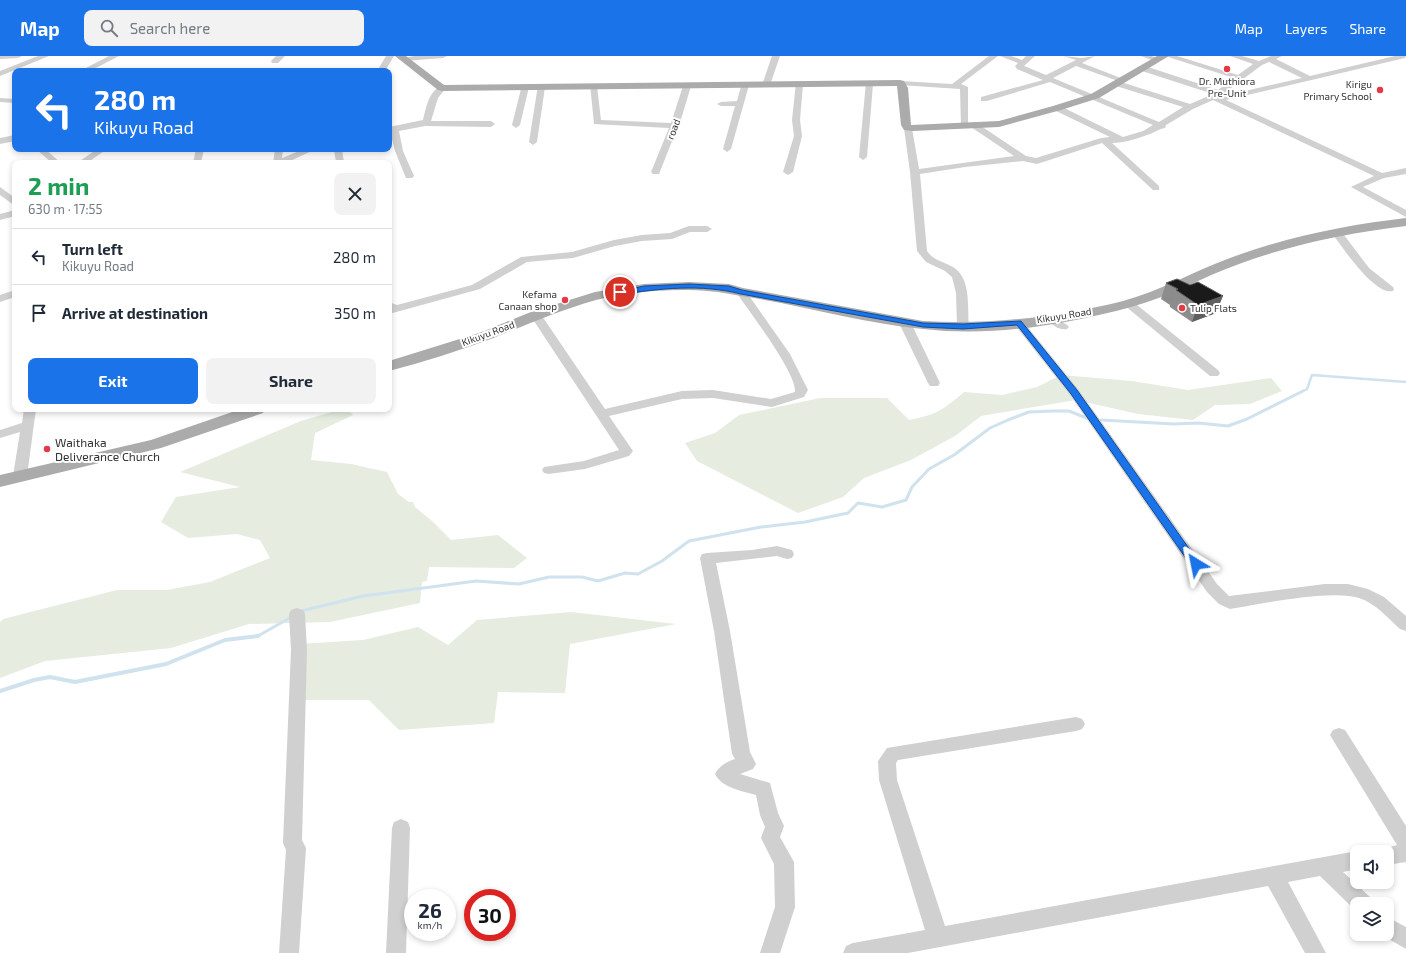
<!DOCTYPE html>
<html lang="en">
<head>
<meta charset="utf-8">
<style>
	body { margin:0; font-family:"Exo 2",sans-serif; background:#f2f2f3; color:#1f2937; height:100vh; display:flex; flex-direction:column; font-size:15px; white-space:nowrap }
	* { box-sizing:border-box; margin:0 }
	p { font-size:13px; color:#747a83 }
	.icon { flex:none; width:22px; height:22px; fill:none; stroke:currentColor; stroke-width:2; stroke-linecap:round; stroke-linejoin:round }
	.map { position:relative; flex:1; overflow:hidden }
	.drawer { position:absolute; left:12px; top:104px; width:380px; height:252px; display:flex; flex-direction:column; background:#fff; border-radius:8px; box-shadow:0 2px 6px #0003 }
	.drawer>* { flex:none }
	.top-card { position:absolute; left:12px; top:12px; width:380px; height:84px; border-radius:8px; box-shadow:0 2px 6px #0003; background:#1a73e8; color:#fff; overflow:hidden }
	.tools { position:absolute; left:1350px; top:789px; display:grid; gap:8px }
	.tools a { display:grid; place-items:center; width:44px; height:44px; border-radius:8px; background:#fff; box-shadow:0 2px 6px #0003; font-size:20px }
	.speed { position:absolute; left:404px; top:833px; display:flex; gap:8px; font-size:20px; font-weight:700; text-align:center }
	.speed>* { display:grid; place-content:center; width:52px; height:52px; border-radius:50%; background:#fff; box-shadow:0 2px 6px #0003; line-height:1 }
	.speed small { font-size:10px; font-weight:400 }
	.speed .limit { border:6px solid #d22; background:#fff; color:#111 }
	.pin { position:absolute; display:grid; place-items:center; width:34px; height:34px; color:#fff; margin:-17px; border:2px solid #fff; border-radius:50%; box-shadow:0 1px 4px #0007 }
	.me { position:absolute; width:44px; margin:-22px; rotate:325deg; stroke-linejoin:round; filter:drop-shadow(0 0 3px #0008) }
	.turn { display:flex; align-items:center; gap:14px; height:84px; padding:0 16px; font-size:18px }
	.turn .icon { width:52px; height:52px; stroke-width:2.5 }
	.turn b { display:block; font-size:28px; line-height:34px }
	.round { display:grid; place-items:center; flex:none; width:42px; height:42px; border-radius:8px; background:#f2f2f3 }
	.summary { display:flex; align-items:center; justify-content:space-between; height:68px; padding:0 16px }
	h1 { font-size:24px; font-weight:700; line-height:30px; color:#1e9e55 }
	.button { display:flex; gap:8px; margin-top:auto; padding:8px 16px }
	.button a { flex:1; height:46px; border-radius:8px; background:#1a73e8; color:#fff; font-size:16px; font-weight:700; line-height:46px; text-align:center }
	.button a+a { background:#f2f2f3; color:#1f2937 }
	ul { padding:0; list-style:none }
	li { display:flex; align-items:center; gap:12px; height:56px; padding:0 16px; border-top:1px solid #e0e1e3 }
	li div { flex:1 }
	li b { display:block; font-size:15px }
	li em { font-style:normal }
	header { display:flex; align-items:center; gap:24px; box-sizing:border-box; height:56px; padding:0 20px; background:#1a73e8; color:#fff }
	header strong { font-size:19px }
	nav { display:flex; gap:22px; margin-inline-start:auto; font-size:14px }
	.search { width:280px; height:36px; background:#f2f2f3; display:flex; align-items:center; gap:10px; box-sizing:border-box; padding:0 14px; border-radius:8px; color:#747a83; font-size:15px }
	.map>svg:first-child { display:block }
</style>
</head>
<body>
<header>
<strong>Map</strong>
<div class="search"><svg class="icon" aria-label="search" viewBox="0 0 24 24"><circle cx="10" cy="10" r="6"/><path d="M15 15l6 6"/></svg>Search here</div>
<nav><a>Map</a><a>Layers</a><a>Share</a></nav>
</header>
<div class="map">
<svg width="1406" height="897" viewBox="0 0 1406 897">
	<rect width="100%" height="100%" fill="#fff"/>
	<!-- green -->
	<g fill="#e6ecdf">
		<path d="M1061,319L1132,325L1188,334L1271,322L1282,335L1250,348L1215,349L1193,364L1138,358L1076,344L981,360L955,380L911,404L864,422L843,441L798,457L697,405L685,387L715,377L739,359L820,342H887L909,364C936,359 943,354 964,336L1002,339L1037,331Z"/>
		<path d="M342,353H348L353,359L315,377L311,404L351,408L387,416L398,438L409,446H413L415,451L431,464L451,484L498,479L527,502L514,512L429,511L427,525L422,526L420,547L330,566L249,568L171,592L45,605L0,622V566L3,563L117,534H167L210,526L270,502L260,484L237,478L188,482L161,466L176,441L240,431L180,416L301,365Z"/>
		<path d="M571,556L676,568L570,588L565,637L498,636L494,667L399,674L369,644H291L299,588L363,584L418,571L448,589L477,564Z"/>
	</g>
	<g fill="none" stroke-linecap="round" stroke-linejoin="round">
		<!-- stream-far2 -->
		<path stroke="#cfe2ee" stroke-width="2.5" d="M1301,336L1307,333L1312,319L1406,326"/>
		<!-- stream-far1 -->
		<g stroke="#cfe2ee" stroke-width="3">
			<path d="M1101,364L1174,368L1198,367L1228,370L1247,363L1303,335"/>
			<path d="M301,555L363,540L476,525L519,528L549,521H582L598,525L625,517L638,518L662,505L689,485L761,471L805,466L848,457L858,447L882,451L906,444L912,431L929,413L954,399L990,372L1008,364L1029,356L1053,355H1069L1089,363"/>
			<path d="M250,581L258,580L293,560"/>
		</g>
		<!-- stream -->
		<path stroke="#cfe2ee" stroke-width="4" d="M0,635L34,624L50,621L75,626L166,608L225,584L258,580"/>
		<!-- minor -->
		<g fill="#d0d0d0" fill-rule="evenodd">
			<path d="M0,0H22L18,2L0,3Z"/>
			<path d="M38,0H49L0,20V15Z"/>
			<path d="M109,0H119L90,15H80Z"/>
			<path d="M276,0H285L278,7H272L271,5Z"/>
			<path d="M386,0H394L385,15H377Z"/>
			<path d="M414,0H447L443,2L404,5L400,3Z"/>
			<path d="M772,0H780L770,29L766,31L762,29Z"/>
			<path d="M989,0H998L961,28L968,31V67L975,66L1026,100L1036,102L1101,82L1110,81L1054,54V50H1060L1123,81L1143,75L1153,69L1050,26L987,45H981V41L1043,24L1017,13L1015,10L1018,7L1000,0H1011L1022,4L1026,0H1035L1024,10L1046,19L1076,4L1063,0L1082,2L1095,0L1082,7L1126,24L1121,26L1190,48L1213,38L1139,14V10H1145L1218,34L1234,22L1165,0H1177L1238,19L1253,8L1230,0H1242L1259,5L1271,0H1282L1276,3L1310,20L1395,0H1406L1405,2L1226,44L1382,117L1406,112V118L1384,122L1363,131L1406,154V161L1351,131L1374,120L1213,44L1193,53L1166,69L1165,72C1158,73 1154,77 1147,79C1136,83 1124,87 1112,87L1159,130V134H1153L1102,87L1037,108L1023,105L965,111L920,118L927,195C933,204 942,205 951,210C972,220 967,251 969,271L967,273H959L957,271L956,237L952,221L945,215L926,206L917,195L910,116L904,72L908,69L912,72L919,113L1014,100L968,69L967,71H961L960,33L900,29L896,27L900,25L952,28ZM1269,6L1302,22L1219,41L1262,9ZM1076,10L1118,25H1113V29L1183,51L1159,66L1053,22Z"/>
			<path d="M1141,0H1152L1161,4L1157,6Z"/>
			<path d="M796,26L803,28L800,64L802,80L793,116L788,119L783,116L794,80L792,64Z"/>
			<path d="M866,26L873,28L867,101L863,104L859,101Z"/>
			<path d="M742,27L749,29L731,93L727,96L723,93L735,50H721L717,48L721,46L737,45Z"/>
			<path d="M590,28L597,30L601,64L671,67L683,30L690,28L691,30L682,60L659,118H653L651,116L669,72L594,68Z"/>
			<path d="M522,29L529,31L520,69L516,72L512,69Z"/>
			<path d="M538,29L545,31L537,86L533,89L529,86Z"/>
			<path d="M442,30L446,32L438,42L431,65H491L495,68L491,71L425,70L399,75L403,95L414,120L412,122H406L395,95L389,71L423,64C426,52 429,34 442,30Z"/>
			<path d="M0,42L15,43V47L0,46Z"/>
			<path d="M15,79V85L0,88V82Z"/>
			<path d="M36,93H45L61,107H52Z"/>
			<path d="M97,93H107L87,107H77Z"/>
			<path d="M196,93H204L201,107H193Z"/>
			<path d="M275,93H283L282,102L304,93H316L286,107H273Z"/>
			<path d="M334,93H342L344,107H336Z"/>
			<path d="M0,131L15,142V150L0,139Z"/>
			<path d="M15,154V160L0,164V158Z"/>
			<path d="M689,170H707L712,173L707,176H690L672,183L642,185L615,190L573,202L527,206L480,233L389,258V246L397,249L472,229L521,201L572,196L614,184L642,179L670,177Z"/>
			<path d="M1337,174L1341,175L1369,212L1393,231L1394,233L1393,235C1375,240 1342,191 1332,177Z"/>
			<path d="M741,233L745,234L790,298L808,334L804,341L772,351L713,342L682,343L609,360L633,395L629,400L585,413L549,418L544,417L542,414L544,411L584,405L619,394L530,259L532,257H540L605,353L682,335L713,334L771,343L795,336C797,317 748,254 736,236Z"/>
			<path d="M15,234V241L0,246V239Z"/>
			<path d="M1128,244L1132,245L1218,314L1220,317L1218,320H1210L1124,249L1122,247Z"/>
			<path d="M1052,259L1067,269L1069,271L1067,273C1059,275 1051,268 1046,262Z"/>
			<path d="M904,262L910,265L940,327L938,330H930L928,327L898,265Z"/>
			<path d="M1018,263L1022,264L1078,333L1217,528L1229,540L1325,528H1348L1368,533L1384,541L1406,560V575L1400,573C1388,562 1375,547 1359,542C1331,533 1261,548 1230,553L1219,548L1207,536L1070,339L1014,268L1012,266L1014,264Z"/>
			<path d="M24,353H36L27,420L25,423H15L13,420L20,376L0,382V374L22,367Z"/>
			<path d="M777,490L792,494L794,498L792,502L787,503L777,500L716,507L730,575L750,696L756,708L753,713L740,718L770,727L778,757L784,770L780,781L794,806L795,851L780,897H760L775,851L774,808L761,782L765,771L760,759L756,739C742,735 722,732 715,718C719,710 726,706 735,703L732,698L714,575L700,502L702,498L707,497L752,494Z"/>
			<path d="M297,552L303,554L305,558L307,594L302,784L306,792L299,897H279L286,794L283,787L291,594L289,558L291,554Z"/>
			<path d="M1076,661L1082,663L1085,668L1082,673L1076,675L898,704L896,707L897,724L945,870L1357,795L1360,796H1357V813L1343,816L1370,841L1373,848H1357L1356,855L1320,820L1288,826L1326,897H1305L1268,830L908,897H843L846,890L853,887L925,874L879,724L878,705L887,692Z"/>
			<path d="M1339,672L1345,674L1406,770V806L1387,809V796H1379L1380,794L1397,789L1333,684L1330,679L1333,674Z"/>
			<path d="M401,763L408,766L410,772L406,897H386L392,772L394,766Z"/>
			<path d="M1387,861L1406,871V893L1380,878H1387Z"/>
		</g>
		<!-- major -->
		<g fill="#ababab" fill-rule="evenodd">
			<path d="M395,0H406L444,29L900,24L904,25L908,32L911,69L999,65L1053,50L1091,38L1157,0H1169L1099,42L1061,54L999,71L913,75L904,74L901,69L897,30L442,35L438,34Z"/>
			<path d="M1406,162V170C1349,177 1293,188 1239,208C1202,221 1169,241 1131,251C1065,269 991,281 923,273C862,267 802,249 741,240C698,230 639,233 596,244C560,254 526,269 491,283C458,295 423,306 389,315V305L479,277L531,256L595,236L644,228L689,226L729,228L743,232L923,265C990,269 1059,261 1123,245C1160,235 1194,215 1230,202C1286,181 1346,169 1406,162Z"/>
			<path d="M241,353H265L263,357L161,392L0,431V419L151,384Z"/>
		</g>
	</g>
	<!-- wall -->
	<path fill="#8c8c8c" d="M1166,227L1190,229L1216,257L1192,266L1170,251V249L1161,243Z"/>
	<!-- shaded-wall -->
	<path fill="#5f5f5f" d="M1223,240L1216,257L1192,266L1198,249Z"/>
	<!-- building -->
	<path fill="#1a1a1a" stroke="#5f5f5f" d="M1177,223L1190,229L1198,226L1223,240L1198,249L1176,234L1178,233L1166,227Z"/>
	<!-- route -->
	<path fill="#1a73e8" stroke="#114b97" d="M689,228L729,230L742,234L923,267L963,268L1021,265L1077,334L1200,508L1199,511H1192L1071,338L1017,269L963,273L923,271L741,238C702,228 659,232 620,239L616,236L644,230Z"/>
	<!-- markers -->
	<g fill="#e63946" stroke="#fff" stroke-width="1.5">
		<circle cx="1227" cy="13" r="4"/>
		<circle cx="1380" cy="34" r="4"/>
		<circle cx="565" cy="244" r="4"/>
		<circle cx="1182" cy="252" r="4"/>
		<circle cx="47" cy="393" r="4"/>
	</g>
	<g text-anchor="middle" dominant-baseline="central" stroke-width="4" stroke-linejoin="round" paint-order="stroke">
		<!-- far-poi labels -->
		<g font-size="10" fill="#333" stroke="#fff" text-anchor="end">
			<text x="1227" y="25" text-anchor="middle">Dr. Muthiora<tspan x="1227" dy="12">Pre-Unit</tspan></text>
			<text x="1372" y="28">Kirigu<tspan x="1372" dy="12">Primary School</tspan></text>
			<text x="557" y="238">Kefama<tspan x="557" dy="12">Canaan shop</tspan></text>
			<text x="1190" y="252" text-anchor="start">Tulip Flats</text>
		</g>
		<!-- far-street labels -->
		<g font-size="10" fill="#333" stroke="#fff">
			<text transform="translate(673 73) rotate(-69)">road</text>
			<text transform="translate(1064 259) rotate(-9)">Kikuyu Road</text>
			<text transform="translate(488 277) rotate(-20)">Kikuyu Road</text>
		</g>
		<!-- poi labels -->
		<g font-size="12" fill="#333" stroke="#fff" text-anchor="start">
			<text x="55" y="386">Waithaka<tspan x="55" dy="14">Deliverance Church</tspan></text>
		</g>
	</g>
</svg>
<div class="tools">
<a><svg class="icon" aria-label="sound" viewBox="0 0 24 24"><path d="M4 9h4l5-4v14l-5-4H4zM17 9q2 3 0 6"/></svg></a>
<a><svg class="icon" aria-label="layers" viewBox="0 0 24 24"><path d="M12 4l9 5-9 5-9-5zM3 14l9 5 9-5"/></svg></a>
</div>
<div class="speed"><div>26<small>km/h</small></div><div class="limit">30</div></div>
<div class="pin" style="left:620px;top:236px;background:#d93025"><svg class="icon" aria-label="arrive" viewBox="0 0 24 24"><path d="M6 21V4h12l-3 4 3 4H6"/></svg></div>
<svg class="me" style="left:1196px;top:508px" viewBox="-20 -20 40 40"><path d="M0-17L14 15 0 8-14 15z" fill="#1a73e8" stroke="#fff" stroke-width="4"/></svg>
<div class="top-card">
<div class="turn"><svg class="icon" aria-label="left" viewBox="0 0 24 24"><path d="M17 20v-9H6M10 6l-5 5 5 5"/></svg><div><b>280 m</b>Kikuyu Road</div></div>
</div>
<section class="drawer">
<div class="summary"><div><h1>2 min</h1><p>630 m · 17:55</p></div><a class="round"><svg class="icon" aria-label="close" viewBox="0 0 24 24"><path d="M6 6l12 12M18 6L6 18"/></svg></a></div>
<ul>
<li><svg class="icon" aria-label="left" viewBox="0 0 24 24"><path d="M17 20v-9H6M10 6l-5 5 5 5"/></svg><div><b>Turn left</b><p>Kikuyu Road</p></div><em>280 m</em></li>
<li><svg class="icon" aria-label="arrive" viewBox="0 0 24 24"><path d="M6 21V4h12l-3 4 3 4H6"/></svg><div><b>Arrive at destination</b></div><em>350 m</em></li>
</ul>
<div class="button"><a>Exit</a><a>Share</a></div>
</section>
</div>
</body>
</html>
